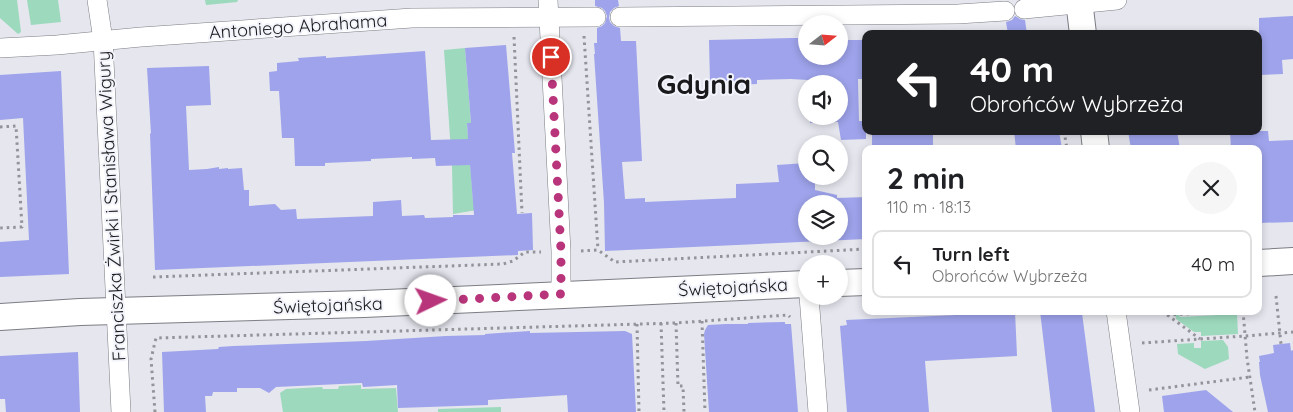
<!DOCTYPE html>
<html lang="en">
<head>
<meta charset="utf-8">
<style>
	body { margin:0; font-family:Quicksand,sans-serif; background:#f6f6f6; color:#202124; height:100vh; display:flex; flex-direction:column; font-size:19px; white-space:nowrap }
	* { box-sizing:border-box; margin:0 }
	p { font-size:16px; color:#757577 }
	.icon { flex:none; width:28px; height:28px; fill:none; stroke:currentColor; stroke-width:2; stroke-linecap:round; stroke-linejoin:round }
	.map { position:relative; flex:1; overflow:hidden }
	.details { position:absolute; left:862px; top:145px; width:400px; height:170px; display:flex; flex-direction:column; background:#fff; border-radius:10px; box-shadow:0 2px 8px #0003 }
	.details>* { flex:none }
	.guide { position:absolute; left:862px; top:30px; width:400px; height:105px; border-radius:10px; box-shadow:0 2px 8px #0003; background:#202124; color:#fff; overflow:hidden }
	.needle { width:32px; rotate:73deg }
	.fabs { position:absolute; left:798px; top:15px; display:grid; gap:10px }
	.fabs a { display:grid; place-items:center; width:50px; height:50px; border-radius:50%; background:#fff; box-shadow:0 2px 8px #0003; font-size:25px }
	.pin { position:absolute; display:grid; place-items:center; width:42px; height:42px; color:#fff; margin:-21px; border:2px solid #fff; border-radius:50%; box-shadow:0 1px 5px #0007 }
	.me { position:absolute; width:55px; margin:-28px; rotate:87deg; stroke-linejoin:round; filter:drop-shadow(0 0 4px #0008) }
	.turn { display:flex; align-items:center; gap:18px; height:105px; padding:0 25px; font-size:22px }
	.turn .icon { width:65px; height:65px; stroke-width:2.5 }
	.turn b { display:block; font-size:35px; line-height:42px }
	.round { display:grid; place-items:center; flex:none; width:52px; height:52px; border-radius:26px; background:#f6f6f6 }
	.headline { display:flex; align-items:center; justify-content:space-between; height:85px; padding:0 25px }
	h1 { font-size:30px; font-weight:800; line-height:38px }
	ul { padding:0; list-style:none }
	li { display:flex; align-items:center; gap:15px; height:68px; margin:0 10px 8px; padding:0 15px; border:2px solid #e0e0e0; border-radius:10px }
	li div { flex:1 }
	li b { display:block; font-size:19px }
	li em { font-style:normal }
	.map>svg:first-child { display:block }
</style>
</head>
<body>
<div class="map">
<svg width="1293" height="412" viewBox="0 0 1293 412">
	<rect width="100%" height="100%" fill="#e5e6ee"/>
	<!-- green -->
	<g fill="#9dd9bd">
		<path d="M0,0H17L21,32L18,34L0,18Z"/>
		<path d="M27,0H58L61,22L31,25Z"/>
		<path d="M205,0H238L237,2L206,5Z"/>
		<path d="M465,48L471,123L467,124L473,201L477,210L453,214L452,166L444,50Z"/>
		<path d="M1175,314L1179,315L1180,317L1237,314L1238,334L1201,336V332H1194L1176,319Z"/>
		<path d="M1223,340L1228,347L1229,359L1205,369L1178,354L1177,344L1194,343V348H1201V341Z"/>
		<path d="M361,385V389L396,388L398,412H283L280,393L286,389L322,387L323,389H338L339,386Z"/>
		<path d="M501,407V412H438V409Z"/>
	</g>
	<!-- building -->
	<g fill="#9ea3eb" fill-rule="evenodd">
		<path d="M595,0H618L619,6L614,8L610,12L609,18L610,22L614,26L620,28L621,41H636L642,161L622,162L625,199L645,198V202L736,198V184L779,182L777,165L806,163V176H815V190L837,195V198L866,197V239L605,251L604,203L594,54H595L594,43H597V28L602,26L605,23L607,16L605,11L602,8L595,6ZM806,204H839V236H806Z"/>
		<path d="M1015,16L1020,19L1025,20L1027,34H1008L1006,22L1012,20Z"/>
		<path d="M1293,16V59L1282,60L1283,74L1259,75V18Z"/>
		<path d="M791,38H806V56H839V40H863L862,45H866V79H858L859,121H866V139L841,140L838,122L810,123V116H839V84H809L808,80L791,79L757,80V84L734,85L733,81L710,82L709,40Z"/>
		<path d="M506,45L515,153H512L517,214L532,213L533,250L518,251V255L155,270L150,133L151,134L147,68L209,66L211,105L186,106L189,170L207,169L219,167V169L228,168V169L242,168L244,190H249V206L275,204L281,210L296,209L297,219L373,216V202L401,200L402,216L424,215L425,218L453,217V215H474L470,165L436,166L435,158L412,159V157L371,159V161L325,163V166H295L294,138H282L279,91H270L269,72L277,71V63L299,61L298,58L326,56V58L425,51L431,140L468,139L467,123H471L465,48Z"/>
		<path d="M61,71L69,274L0,277V242L29,240L23,118L0,120V75Z"/>
		<rect x="872" y="131" width="61" height="18"/>
		<path d="M1014,131H1059L1062,149H1016Z"/>
		<path d="M1128,131H1177L1180,149H1131Z"/>
		<path d="M1230,131H1268L1269,141L1293,140V222L1259,223V149H1231Z"/>
		<path d="M997,311H1015L1017,356L925,361L929,412H847L840,326L847,325L846,320L956,315V313Z"/>
		<path d="M1040,311H1080V313H1082L1095,412H1052Z"/>
		<path d="M785,322V324H791L798,412H709L704,334L705,330L708,325L726,324H748V323Z"/>
		<path d="M530,331V333L625,331L632,334L636,412H568L567,395L488,400V405L398,408L397,385L363,387L362,383L276,387L269,393L260,388H237V392H213L212,396H205L206,412H164L162,352L218,349L219,347L233,346L366,341L446,336L485,335V334Z"/>
		<path d="M1290,343L1291,351L1293,350V412H1268L1260,375L1259,362H1260L1259,356L1274,353L1273,345Z"/>
		<path d="M78,352L80,412H6L5,399H0V356Z"/>
		<path d="M1206,390L1233,412H1164L1162,396Z"/>
	</g>
	<g fill="none" stroke-linecap="round" stroke-linejoin="round">
		<defs>
			<g id="street">
				<path d="M97,0L103,40L121,412"/>
				<path d="M548,0L561,251V294"/>
				<path d="M1024,9L1117,0"/>
				<path d="M620,17L958,14L1005,11"/>
				<path d="M0,48L57,45L141,37L412,18L596,17"/>
				<path d="M809,296L818,412"/>
				<path d="M1116,311L1130,412"/>
			</g>
			<g id="secondary">
				<path d="M1079,0L1083,34"/>
				<path d="M1094,131L1096,149"/>
				<path d="M1259,263L1293,261"/>
				<path d="M839,283L866,282"/>
				<path d="M0,317L80,312L364,304L806,284"/>
			</g>
		</defs>
		<!-- street casing -->
		<use href="#street" stroke="#7c7d84" stroke-width="20"/>
		<!-- secondary casing -->
		<use href="#secondary" stroke="#7c7d84" stroke-width="28"/>
		<!-- path -->
		<g stroke="#939399" stroke-width="3" stroke-dasharray="2.5 4" stroke-linecap="butt">
			<path d="M584,36L598,250"/>
			<path d="M514,37L522,213"/>
			<path d="M0,127L16,126L22,227L0,228"/>
			<path d="M1064,131L1067,149"/>
			<path d="M581,251L598,250L615,262L866,249"/>
			<path d="M153,277L503,264L513,261L525,252H541"/>
			<path d="M1276,296L1281,344"/>
			<path d="M1162,311L1200,339"/>
			<path d="M1243,311L1247,358L1255,412"/>
			<path d="M1167,315L1239,311"/>
			<path d="M702,321L705,412"/>
			<path d="M661,323L664,412"/>
			<path d="M676,323L678,386H683L684,412"/>
			<path d="M637,324L639,412"/>
			<path d="M1142,343L1245,336L1293,332"/>
			<path d="M1149,390L1250,377"/>
			<path d="M155,412L151,359L156,338L676,323L788,315L790,317"/>
		</g>
		<!-- street -->
		<use href="#street" stroke="#fff" stroke-width="19"/>
		<!-- secondary -->
		<use href="#secondary" stroke="#fff" stroke-width="26"/>
	</g>
	<g fill="none" stroke-linecap="round" stroke-linejoin="round">
		<!-- route -->
		<path stroke="#b9357b" stroke-width="9" stroke-dasharray="0 16.2" d="M431,301L561,294V251L551,57"/>
	</g>
	<g text-anchor="middle" dominant-baseline="central" stroke-width="4" stroke-linejoin="round" paint-order="stroke">
		<!-- street labels -->
		<g font-size="18" fill="#1a1a1d" stroke="#f3f4fb">
			<text transform="translate(298 26) rotate(-4)">Antoniego Abrahama</text>
			<text transform="translate(111 206) rotate(-93)">Franciszka Żwirki i Stanisława Wigury</text>
			<text transform="translate(733 287) rotate(-3)">Świętojańska</text>
			<text transform="translate(328 305) rotate(-2)">Świętojańska</text>
		</g>
		<!-- town labels -->
		<g font-size="28" font-weight="bold" fill="#1a1a1d" stroke="#f3f4fb">
			<text x="704" y="83">Gdynia</text>
		</g>
	</g>
</svg>
<div class="fabs">
<a><svg class="needle" viewBox="-14 -14 28 28"><path d="M0-13l5 13h-10z" fill="#e53935"/><path d="M0 13l5-13h-10z" fill="#757577"/></svg></a>
<a><svg class="icon" aria-label="sound" viewBox="0 0 24 24"><path d="M4 9h4l5-4v14l-5-4H4zM17 9q2 3 0 6"/></svg></a>
<a><svg class="icon" aria-label="search" viewBox="0 0 24 24"><circle cx="10" cy="10" r="6"/><path d="M15 15l6 6"/></svg></a>
<a><svg class="icon" aria-label="layers" viewBox="0 0 24 24"><path d="M12 4l9 5-9 5-9-5zM3 14l9 5 9-5"/></svg></a>
<a>+</a>
</div>
<div class="pin" style="left:551px;top:57px;background:#d93025"><svg class="icon" aria-label="arrive" viewBox="0 0 24 24"><path d="M6 21V4h12l-3 4 3 4H6"/></svg></div>
<svg class="me" style="left:431px;top:301px" viewBox="-20 -20 40 40"><circle r="19" fill="#fff"/><path d="M0-13L10 11 0 6-10 11z" fill="#b9357b"/></svg>
<div class="guide">
<div class="turn"><svg class="icon" aria-label="left" viewBox="0 0 24 24"><path d="M17 20v-9H6M10 6l-5 5 5 5"/></svg><div><b>40 m</b>Obrońców Wybrzeża</div></div>
</div>
<section class="details">
<div class="headline"><div><h1>2 min</h1><p>110 m · 18:13</p></div><a class="round"><svg class="icon" aria-label="close" viewBox="0 0 24 24"><path d="M6 6l12 12M18 6L6 18"/></svg></a></div>
<ul>
<li><svg class="icon" aria-label="left" viewBox="0 0 24 24"><path d="M17 20v-9H6M10 6l-5 5 5 5"/></svg><div><b>Turn left</b><p>Obrońców Wybrzeża</p></div><em>40 m</em></li>
</ul>
</section>
</div>
</body>
</html>
